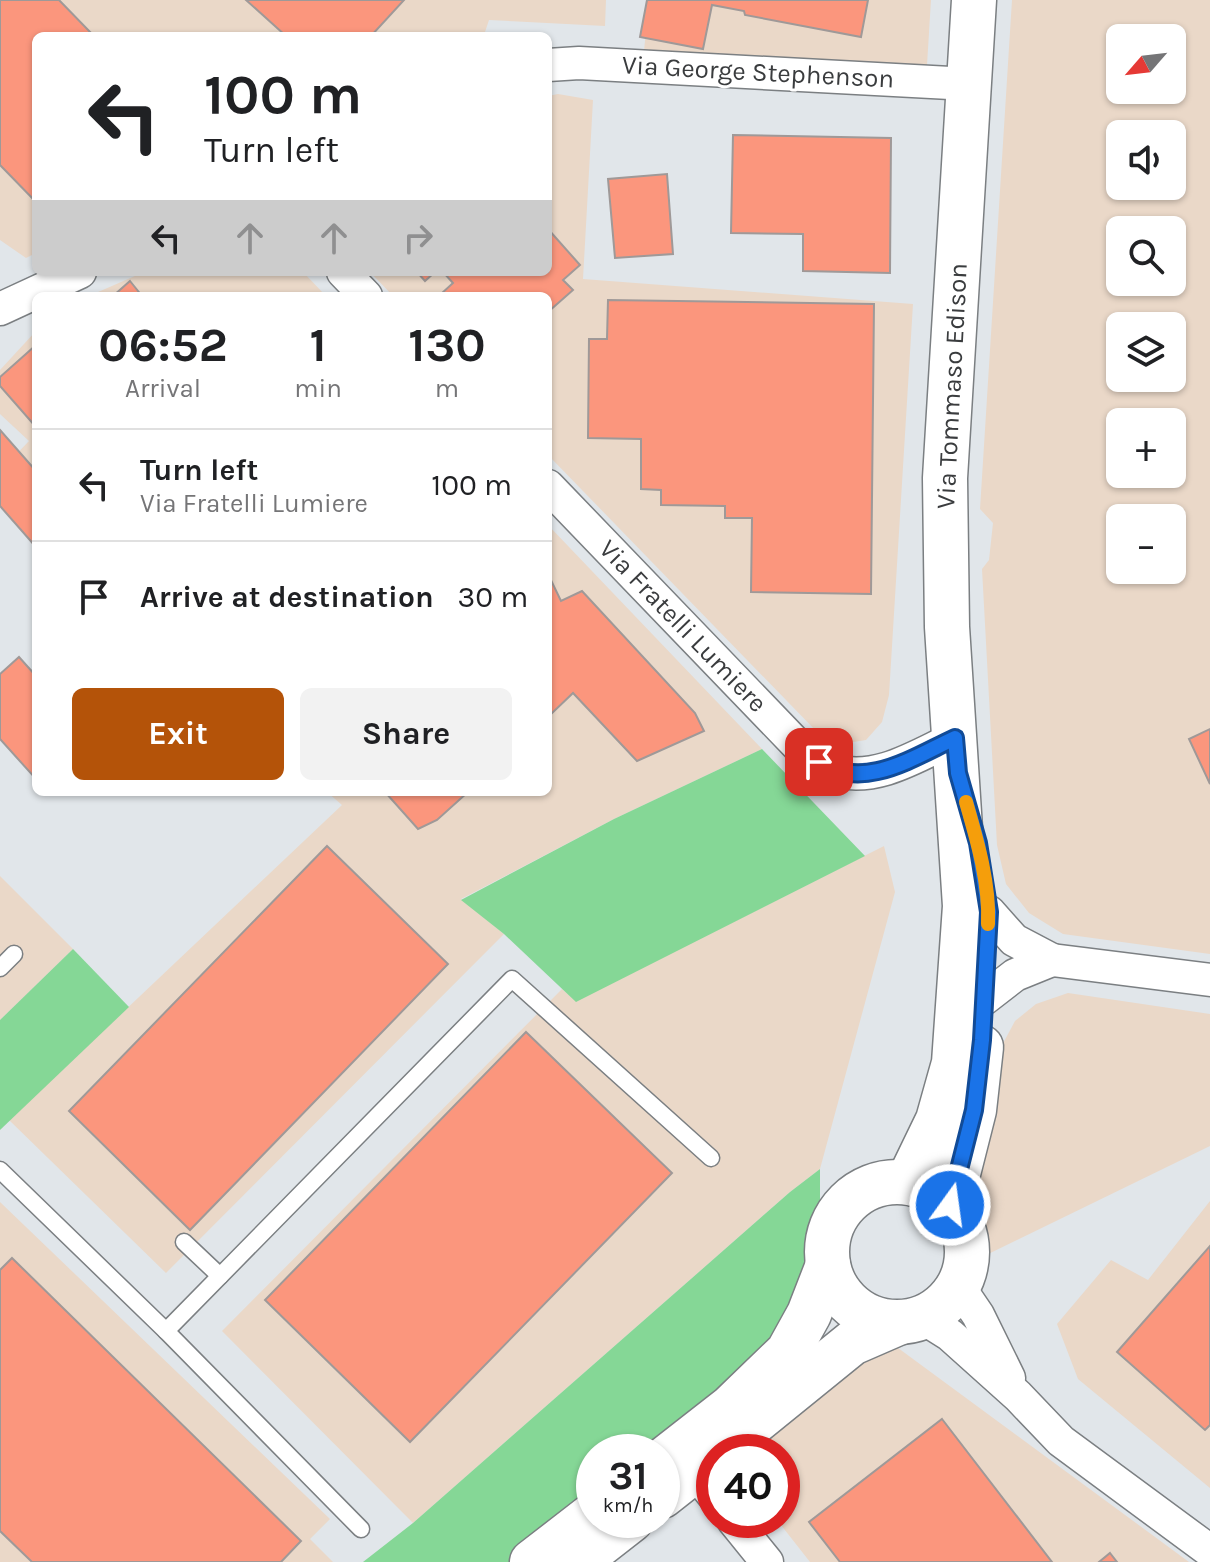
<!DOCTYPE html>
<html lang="en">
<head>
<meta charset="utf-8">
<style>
	body { margin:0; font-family:Karla,sans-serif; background:#f2f2f2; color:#202124; height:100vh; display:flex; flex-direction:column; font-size:30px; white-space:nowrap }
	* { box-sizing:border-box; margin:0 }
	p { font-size:26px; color:#757577 }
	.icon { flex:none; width:44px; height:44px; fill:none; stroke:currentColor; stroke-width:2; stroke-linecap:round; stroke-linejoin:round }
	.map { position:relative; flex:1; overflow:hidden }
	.panel { position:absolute; left:32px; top:292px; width:520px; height:504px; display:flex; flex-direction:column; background:#fff; border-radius:12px; box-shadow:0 2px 6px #0004 }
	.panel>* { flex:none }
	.top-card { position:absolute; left:32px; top:32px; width:520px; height:244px; border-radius:12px; box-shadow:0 2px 6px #0004; background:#fff; color:#202124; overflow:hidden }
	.needle { width:52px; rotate:242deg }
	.tools { position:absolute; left:1106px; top:24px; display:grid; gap:16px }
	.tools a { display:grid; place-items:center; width:80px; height:80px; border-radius:12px; background:#fff; box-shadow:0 2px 6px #0004; font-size:40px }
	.speed { position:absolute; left:576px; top:1434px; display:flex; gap:16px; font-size:40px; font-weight:700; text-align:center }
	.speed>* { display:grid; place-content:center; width:104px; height:104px; border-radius:50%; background:#fff; box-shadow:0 2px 6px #0004; line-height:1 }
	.speed small { font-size:20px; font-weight:400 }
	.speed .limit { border:12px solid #d22; background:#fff; color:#111 }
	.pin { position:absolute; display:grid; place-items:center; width:68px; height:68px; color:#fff; margin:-34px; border-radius:16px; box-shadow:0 4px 12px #0006 }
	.me { position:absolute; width:88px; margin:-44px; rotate:14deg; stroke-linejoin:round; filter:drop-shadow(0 0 6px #0008) }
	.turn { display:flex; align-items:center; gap:28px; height:168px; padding:0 40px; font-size:36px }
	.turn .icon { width:104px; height:104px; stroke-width:2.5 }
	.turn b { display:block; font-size:56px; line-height:68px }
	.lanes { display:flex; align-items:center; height:76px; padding:0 40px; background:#0003; justify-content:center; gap:40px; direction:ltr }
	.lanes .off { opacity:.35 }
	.eta { display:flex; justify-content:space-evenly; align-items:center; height:136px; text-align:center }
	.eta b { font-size:48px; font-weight:700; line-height:56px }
	.action { display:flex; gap:16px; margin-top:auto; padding:16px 40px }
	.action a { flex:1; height:92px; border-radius:12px; background:#b45309; color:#fff; font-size:32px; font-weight:700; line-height:92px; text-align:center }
	.action a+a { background:#f2f2f2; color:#202124 }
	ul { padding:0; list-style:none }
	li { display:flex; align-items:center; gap:24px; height:112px; padding:0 40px; border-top:2px solid #e0e0e0 }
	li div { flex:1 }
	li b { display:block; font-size:30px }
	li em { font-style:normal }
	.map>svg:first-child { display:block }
</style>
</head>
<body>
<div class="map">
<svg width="1210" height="1562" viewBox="0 0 1210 1562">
	<rect width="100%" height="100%" fill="#e1e6ea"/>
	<!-- industrial -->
	<g fill="#ead8c8" fill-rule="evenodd">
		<path d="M0,0H606L605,26L489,20L485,32L487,36H36V253L26,258L0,240Z"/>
		<path d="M649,0H931L927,65L644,51Z"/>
		<path d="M1012,0H1210V954L1063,934L1029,913L1006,884L997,845L982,569L989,560L993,523L980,509ZM1120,38H1172V90H1120ZM1120,134H1172V186H1120ZM1120,230H1172V282H1120ZM1120,326H1172V378H1120ZM1120,422H1172V474H1120ZM1120,518H1172V570H1120Z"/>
		<path d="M558,94L593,100L583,279L913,304L889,695L882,722L866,740L841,744L819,734L548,455V296H393L370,272H548V96Z"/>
		<path d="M144,272H303L326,296H89Z"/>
		<path d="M36,331V493L8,463L29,441L0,414V370Z"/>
		<path d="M548,525L762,749L614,819L461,899L504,934L166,1273L9,1120L342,805L327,792H548Z"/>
		<path d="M884,846L895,892L820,1169L790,1192L413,1523L222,1331L562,989L576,1001Z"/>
		<path d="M0,876L73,949L0,1020Z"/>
		<path d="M1068,993L1210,1014V1146L980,1258L965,1201L1000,1049L1015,1021L1036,1004Z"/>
		<path d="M1210,1201V1488L1078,1379L1057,1324L1111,1260L1148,1280Z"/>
		<path d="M0,1202L330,1519L310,1539L333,1562H0Z"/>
		<path d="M885,1345H894L1189,1562H810L777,1520H782V1452H759L762,1444Z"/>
	</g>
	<!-- green -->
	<g fill="#85d796">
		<path d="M762,749L865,856L576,1002L504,934L461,900L614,819Z"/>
		<path d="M73,949L129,1007L0,1130V1020Z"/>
		<path d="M820,1169V1209L801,1301L769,1350L656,1452H594V1502L518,1562H363L413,1523L790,1192Z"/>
	</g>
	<!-- building -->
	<g fill="#fb967d" stroke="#9f9998" stroke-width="2">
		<path d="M0,0H59L94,36H36V202L0,165Z"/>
		<path d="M246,0H404L371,36H286Z"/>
		<path d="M647,0H868L861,37L745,15L744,11L712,5L703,49L640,37Z"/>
		<path d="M733,135L891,138L890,273L803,271V234L731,233Z"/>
		<path d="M667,174L673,254L615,258L608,179Z"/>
		<path d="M548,229L580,265L563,280L573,290L548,312V296H443L441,294L453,283L443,272H548Z"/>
		<path d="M417,272H435L425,281Z"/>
		<path d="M130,281L142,296H113Z"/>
		<path d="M608,300L874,304L871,594L751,592L752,518H725V506L661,505V490L641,489V439L588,438L589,339H607Z"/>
		<path d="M36,345V427L0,386V377Z"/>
		<path d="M0,430L36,471V547L0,506Z"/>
		<path d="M548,574L561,601L582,591L695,713L704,731L637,761L573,693L548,717Z"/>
		<path d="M19,657L36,676V779L0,739V674Z"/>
		<path d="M1210,729V784L1189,739Z"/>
		<path d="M385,792H468L437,820L418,829Z"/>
		<path d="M327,846L448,964L190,1230L69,1111Z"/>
		<path d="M526,1032L672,1173L410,1442L265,1300Z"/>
		<path d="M1210,1246V1425L1205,1430L1117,1352Z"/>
		<path d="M12,1258L301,1541L281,1562H32L0,1531V1270Z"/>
		<path d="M942,1419L1052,1562H840L809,1522Z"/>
		<path d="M1110,1553L1117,1562H1099Z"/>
	</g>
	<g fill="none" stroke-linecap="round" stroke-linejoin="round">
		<defs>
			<g id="lane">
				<path d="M0,968L14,954"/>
				<path d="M0,1170L166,1331L512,979L711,1158"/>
				<path d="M184,1242L220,1276"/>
				<path d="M166,1331L361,1529"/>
			</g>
			<g id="street">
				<path d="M548,65L579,63L969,84"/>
				<path d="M343,272L366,296"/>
				<path d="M0,309L80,272"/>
				<path d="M548,486L804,752C814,758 825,769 836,771C878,782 918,755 955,738"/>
				<path d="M1052,960L1210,980"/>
				<path d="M984,999L1015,975L1052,960L1014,940L989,912"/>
				<path d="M959,1287L978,1315L1009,1378"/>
				<path d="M923,1318L950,1335L1018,1396L1061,1441L1210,1551"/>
				<path d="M694,1471L714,1496"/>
				<path d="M733,1520L767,1562"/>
			</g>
			<g id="secondary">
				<circle cx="897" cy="1252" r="70"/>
				<path d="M908,1182L938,1120L954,1063L965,906L947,627L945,478L974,0"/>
				<path d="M950,1205L974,1110L981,1047"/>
				<path d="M741,1433L852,1343L898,1323"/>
				<path d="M662,1461L731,1407L788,1352L809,1314L828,1265"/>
				<path d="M662,1496L714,1455"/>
				<path d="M532,1562L594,1514"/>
				<path d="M577,1562L631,1520"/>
			</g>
		</defs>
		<!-- lane casing -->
		<use href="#lane" stroke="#7b7f82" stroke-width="19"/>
		<!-- street casing -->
		<use href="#street" stroke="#7b7f82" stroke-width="35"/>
		<!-- secondary casing -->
		<use href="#secondary" stroke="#7b7f82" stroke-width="47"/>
		<!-- lane -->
		<use href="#lane" stroke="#fff" stroke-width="16"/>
		<!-- street -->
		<use href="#street" stroke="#fff" stroke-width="32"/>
		<!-- secondary -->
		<use href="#secondary" stroke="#fff" stroke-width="44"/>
	</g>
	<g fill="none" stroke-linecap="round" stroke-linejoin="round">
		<defs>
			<path id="route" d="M819,762C864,791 912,758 955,738L958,773L978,843L989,912L982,1040L974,1110L950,1205"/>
		</defs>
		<!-- route casing -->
		<use href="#route" stroke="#114b97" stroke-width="20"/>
		<!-- route -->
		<use href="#route" stroke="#1a73e8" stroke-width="14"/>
		<!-- slow -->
		<path stroke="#f59e0b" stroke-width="14" d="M966,802C977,840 990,884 988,924"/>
	</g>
	<g text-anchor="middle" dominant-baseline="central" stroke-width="6" stroke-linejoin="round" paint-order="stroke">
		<!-- street labels -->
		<g font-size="26" fill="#3a3c3e" stroke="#fff">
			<text transform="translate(758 72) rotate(3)">Via George Stephenson</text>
			<text transform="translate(952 386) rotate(-87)">Via Tommaso Edison</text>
			<text transform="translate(683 626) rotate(46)">Via Fratelli Lumiere</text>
		</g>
	</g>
</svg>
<div class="tools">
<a><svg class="needle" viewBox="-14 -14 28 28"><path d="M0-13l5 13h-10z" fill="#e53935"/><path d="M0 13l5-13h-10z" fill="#757577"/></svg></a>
<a><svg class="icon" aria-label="sound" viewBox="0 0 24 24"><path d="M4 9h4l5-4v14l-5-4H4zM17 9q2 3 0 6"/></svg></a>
<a><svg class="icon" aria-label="search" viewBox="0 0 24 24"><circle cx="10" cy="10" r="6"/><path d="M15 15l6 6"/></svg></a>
<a><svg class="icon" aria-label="layers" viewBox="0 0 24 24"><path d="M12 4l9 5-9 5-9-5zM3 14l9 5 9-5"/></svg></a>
<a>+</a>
<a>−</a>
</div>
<div class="speed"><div>31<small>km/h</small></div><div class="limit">40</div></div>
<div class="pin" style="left:819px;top:762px;background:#d93025"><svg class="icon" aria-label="arrive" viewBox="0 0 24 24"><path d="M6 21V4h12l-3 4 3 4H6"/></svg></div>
<svg class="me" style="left:950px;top:1205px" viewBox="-20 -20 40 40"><circle r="17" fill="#1a73e8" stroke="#fff" stroke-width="3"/><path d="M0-11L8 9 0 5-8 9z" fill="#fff"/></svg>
<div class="top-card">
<div class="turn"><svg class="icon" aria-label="left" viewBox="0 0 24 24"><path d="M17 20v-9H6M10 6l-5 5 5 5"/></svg><div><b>100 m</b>Turn left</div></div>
<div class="lanes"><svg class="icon" aria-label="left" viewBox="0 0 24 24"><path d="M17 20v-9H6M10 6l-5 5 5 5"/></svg><svg class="icon off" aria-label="ahead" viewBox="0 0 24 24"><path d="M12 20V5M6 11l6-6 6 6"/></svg><svg class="icon off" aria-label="ahead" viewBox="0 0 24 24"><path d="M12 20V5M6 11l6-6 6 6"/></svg><svg class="icon off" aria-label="right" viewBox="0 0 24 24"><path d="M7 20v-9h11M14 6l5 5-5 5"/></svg></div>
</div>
<section class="panel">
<div class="eta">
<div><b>06:52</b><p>Arrival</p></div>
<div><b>1</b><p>min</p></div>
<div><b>130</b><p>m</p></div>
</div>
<ul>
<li><svg class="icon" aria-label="left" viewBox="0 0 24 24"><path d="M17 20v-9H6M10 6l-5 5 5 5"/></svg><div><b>Turn left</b><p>Via Fratelli Lumiere</p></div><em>100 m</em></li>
<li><svg class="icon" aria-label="arrive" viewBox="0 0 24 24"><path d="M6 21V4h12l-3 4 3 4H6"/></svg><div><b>Arrive at destination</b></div><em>30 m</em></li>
</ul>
<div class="action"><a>Exit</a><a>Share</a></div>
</section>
</div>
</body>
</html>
